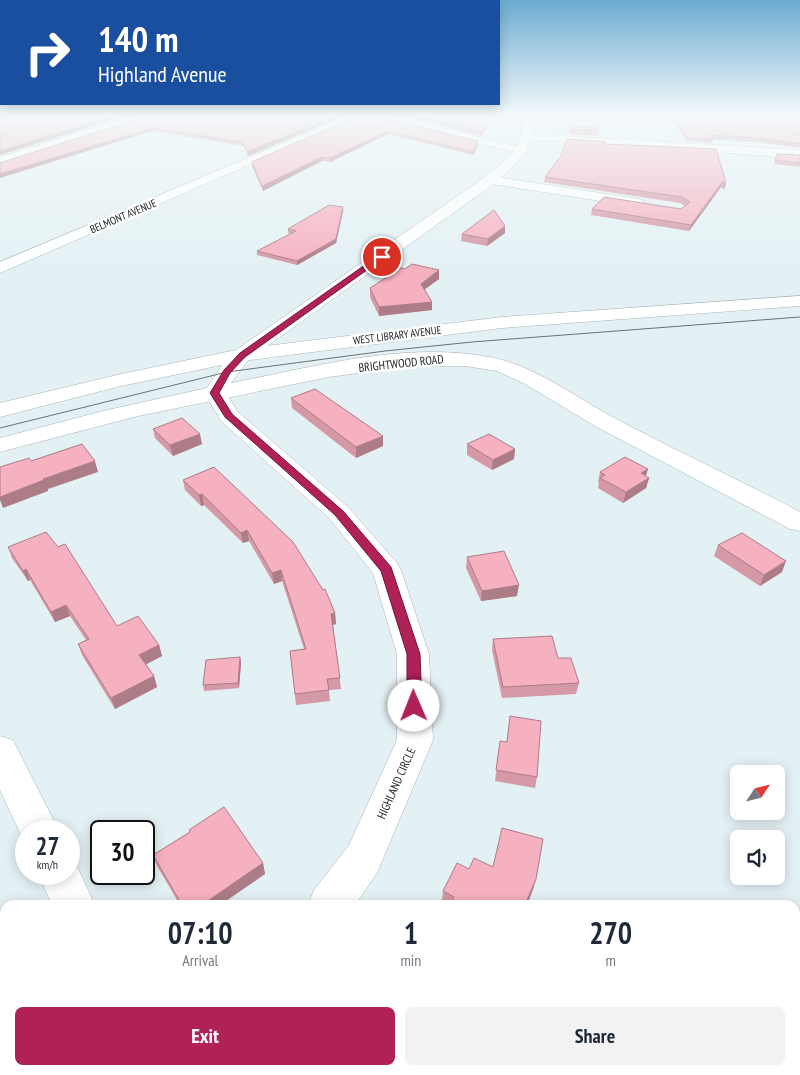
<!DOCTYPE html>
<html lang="en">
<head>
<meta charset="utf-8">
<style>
	body { margin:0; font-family:"PT Sans Narrow",sans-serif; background:#f2f2f3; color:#1f2937; height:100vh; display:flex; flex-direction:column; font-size:19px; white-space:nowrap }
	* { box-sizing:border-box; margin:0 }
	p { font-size:16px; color:#747a83 }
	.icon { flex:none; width:28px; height:28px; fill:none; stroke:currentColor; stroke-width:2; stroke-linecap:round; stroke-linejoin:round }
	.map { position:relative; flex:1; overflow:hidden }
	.details { position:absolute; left:0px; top:900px; width:800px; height:175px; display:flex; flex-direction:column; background:#fff; border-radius:15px 15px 0 0; box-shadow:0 2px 12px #0003 }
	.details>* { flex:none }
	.guide { position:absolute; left:0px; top:0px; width:500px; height:105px; box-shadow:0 2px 12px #0003; background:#1a4fa0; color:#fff; overflow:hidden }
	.needle { width:32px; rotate:55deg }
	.buttons { position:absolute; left:730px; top:765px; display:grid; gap:10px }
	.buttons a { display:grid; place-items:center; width:55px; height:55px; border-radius:8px; background:#fff; box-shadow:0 2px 12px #0003; font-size:25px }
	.speed { position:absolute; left:15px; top:820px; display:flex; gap:10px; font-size:25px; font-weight:700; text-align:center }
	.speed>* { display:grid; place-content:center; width:65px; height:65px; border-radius:50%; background:#fff; box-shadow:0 2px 12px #0003; line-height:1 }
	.speed small { font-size:12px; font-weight:400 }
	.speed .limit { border:2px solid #111; border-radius:8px; background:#fff; color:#111 }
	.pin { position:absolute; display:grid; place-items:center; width:42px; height:42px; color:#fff; margin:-21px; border:2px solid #fff; border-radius:50%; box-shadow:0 1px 5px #0007 }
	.me { position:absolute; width:55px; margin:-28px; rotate:359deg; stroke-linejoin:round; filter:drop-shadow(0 0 4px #0008) }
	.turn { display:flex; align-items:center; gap:18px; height:105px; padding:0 15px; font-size:22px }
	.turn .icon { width:65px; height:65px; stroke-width:2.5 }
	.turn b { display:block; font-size:35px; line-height:42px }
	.eta { display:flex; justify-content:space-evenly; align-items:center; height:85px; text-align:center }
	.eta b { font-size:30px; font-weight:800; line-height:35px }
	.primary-button { display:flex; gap:10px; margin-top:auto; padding:10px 15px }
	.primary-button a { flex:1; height:58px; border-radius:8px; background:#af2157; color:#fff; font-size:20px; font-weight:800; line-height:58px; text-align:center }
	.primary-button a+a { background:#f2f2f3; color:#1f2937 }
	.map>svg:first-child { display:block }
</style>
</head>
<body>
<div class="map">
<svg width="800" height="1075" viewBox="0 0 800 1075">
	<rect width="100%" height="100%" fill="#e4f1f4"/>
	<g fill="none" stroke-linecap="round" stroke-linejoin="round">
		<defs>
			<g id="minor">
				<path d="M132,116H148L147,118L0,165V157Z"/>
				<path d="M348,116H362L0,273V262Z"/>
				<path d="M376,116H394L527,149L529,151L523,154L377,118Z"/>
				<path d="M529,134L800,150V158L525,139L523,137Z"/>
				<path d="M490,176L639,199L646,203L639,207L485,183L484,180Z"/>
				<path d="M800,296V306L502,328L242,361L235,359L232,355L235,351L242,349L502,317Z"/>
				<path d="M215,387L223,388L238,412L348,507L397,563L401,570L429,654L433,740L377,873L355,905H308L314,890L349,845L397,740V654L373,573L330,519L221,421L204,393L207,388Z"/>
				<path d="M0,736L13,740L59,831H26L25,844L0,790Z"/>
				<path d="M69,858L74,860L95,905H52L38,874H69Z"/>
				<path d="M143,1070H196L194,1075H141Z"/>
			</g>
			<path id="tertiary" d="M524,116H534C532,152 520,161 495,183L249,359L231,383C314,367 404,341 489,357C534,365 572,395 611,416C673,450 738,479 800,512V531L790,529L595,426L525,384L497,371L465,366H411L329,377L138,416L0,452V438L103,411L207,388L222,365L121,386L0,417V403L121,374L236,350L485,177C511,156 521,152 524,116Z"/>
		</defs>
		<!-- minor casing -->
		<use href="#minor" stroke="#a7b3b6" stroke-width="1"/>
		<!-- tertiary casing -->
		<use href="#tertiary" stroke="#a7b3b6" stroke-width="1"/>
		<!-- minor -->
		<use href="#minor" fill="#fff" fill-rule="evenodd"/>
		<!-- tertiary -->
		<use href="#tertiary" fill="#fff" fill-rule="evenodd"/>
		<!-- tram -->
		<path stroke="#6a7273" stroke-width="1" d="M0,428L227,372L385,351L472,342L800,317"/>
	</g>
	<!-- wall -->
	<g fill="#d498a6">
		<path d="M147,116H343L248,156L244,146L152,131Z"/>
		<path d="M357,116L478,145L473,155L388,134L330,162L322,161L263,191L252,166V162Z"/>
		<path d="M402,116H492L482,136Z"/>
		<path d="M668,116H800V148L756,142L713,139L712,143L687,141Z"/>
		<path d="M599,128L598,136L569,134L570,129Z"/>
		<path d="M605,144L726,182L725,188L723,189L721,187L689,231L591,215L592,209H681L685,206L680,203L544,182L545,177Z"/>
		<path d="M777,154L800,155V167L774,164Z"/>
		<path d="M343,207V211L336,243L297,265L257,255V251L291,234L288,233V229Z"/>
		<path d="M505,226V233L487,246L461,241L462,234Z"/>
		<path d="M439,279L425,289L432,310L379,316L370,297V288Z"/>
		<path d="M291,398L383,446L356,458L292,408Z"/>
		<path d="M153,429L202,444L173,456L155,438Z"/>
		<path d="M467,444L515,449L514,459L492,470L467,455Z"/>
		<path d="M214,467L335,613L336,624L333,625L341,689L329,690L330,701L296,705L290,651L304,649L282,581L274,584L249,541L243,543L204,505L201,506L185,490L183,480Z"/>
		<path d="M600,472L646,476L649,478L646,488L623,503L598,488L599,483L598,482Z"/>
		<path d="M718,545L782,572L760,586L714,556Z"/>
		<path d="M8,547L117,626L159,645L162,656L146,664L154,676L157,687L115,709L82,655L78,644L86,640L70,616L55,622L30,580L28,581L12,558Z"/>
		<path d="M467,557L517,596L481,601L466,568Z"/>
		<path d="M493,639L558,658L579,683L576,694L502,698L492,650Z"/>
		<path d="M240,657L241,663L239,688L204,691L203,685Z"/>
		<path d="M500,741L537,777L535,788L495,781Z"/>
		<path d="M189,830L263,863L265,874L220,905H180L157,866L153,855L189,832Z"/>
		<path d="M493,867L536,879L533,889L529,900L450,905L442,900L443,891L469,869Z"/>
		<path d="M650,1070H795L800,1075H647Z"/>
	</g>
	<!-- shaded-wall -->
	<g fill="#ac7c87">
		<path d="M114,116H125L0,155V151Z"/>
		<path d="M335,116H343L248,156L247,152Z"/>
		<path d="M491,116H492L482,136L483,132Z"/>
		<path d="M152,128V131L0,178V174Z"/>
		<path d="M388,131V134L330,162V158Z"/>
		<path d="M478,141V145L473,155V152Z"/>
		<path d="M322,157V161L263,191L262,186Z"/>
		<path d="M723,181L721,187L689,231L691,225Z"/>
		<path d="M726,182L725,188L723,189L724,183Z"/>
		<path d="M343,207V211L336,243L297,265V261Z"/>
		<path d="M505,226V233L487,246L488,239Z"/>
		<path d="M439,270V279L421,292V284Z"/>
		<path d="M432,302V310L379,316V307Z"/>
		<path d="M200,434L202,444L173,456L170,445Z"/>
		<path d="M383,436V446L356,458V447Z"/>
		<path d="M515,449L514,459L492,470L493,460Z"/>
		<path d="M95,461L98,472L48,489V491L3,508L0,500V497L43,479Z"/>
		<path d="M648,469L645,479L641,473Z"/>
		<path d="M649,478L646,488L623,503L626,492Z"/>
		<path d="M202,494L204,505L201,506L199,495Z"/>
		<path d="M247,530L249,541L243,543L241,533Z"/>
		<path d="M786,561L782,572L760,586L764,575Z"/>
		<path d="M26,569L30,580L28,581L23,571Z"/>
		<path d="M281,570L282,581L274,584L272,573Z"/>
		<path d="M519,585L517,596L481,601L482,591Z"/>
		<path d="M66,605L70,616L55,622L51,612Z"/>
		<path d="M335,613L336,624L332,625L331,614Z"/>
		<path d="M159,645L162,656L143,666L139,655Z"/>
		<path d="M240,657L241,663L239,688L238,683Z"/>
		<path d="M154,676L157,687L115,709L111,698Z"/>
		<path d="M263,863L265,874L220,905H202Z"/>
		<path d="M536,879L533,889L527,905V900Z"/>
	</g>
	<!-- building -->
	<g fill="#f6b1c1" stroke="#ac7c87">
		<path d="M0,116H114L0,151Z"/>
		<path d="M147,116H335L247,152L243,142L152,128L0,174V163Z"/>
		<path d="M357,116H376L478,141L473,152L388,131L330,158L322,157L262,186L252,162Z"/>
		<path d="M416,116H491L483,132Z"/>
		<path d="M672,116H800V144L757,138L711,135L713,139L688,138Z"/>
		<path d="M570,126L599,128V130L570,129Z"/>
		<path d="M567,139L596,141L606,142L605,144L716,149L726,182L724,183L723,181L691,225L592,209L604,197L681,209L690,202L682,197L545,177L561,156Z"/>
		<path d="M777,154L800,155V163L775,160Z"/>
		<path d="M329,205L343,207L336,239L297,261L257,251L296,231L288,229Z"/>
		<path d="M494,210L505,226L488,239L462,234Z"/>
		<path d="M412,264L439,270L421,284L432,302L379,307L370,288L401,268L405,269Z"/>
		<path d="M315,389L383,436L356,447L291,398Z"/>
		<path d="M182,418L200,434L170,445L153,429Z"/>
		<path d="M489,434L515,449L493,460L467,444Z"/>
		<path d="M82,444L95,461L43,479L44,480L0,497V467L29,458L31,461Z"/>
		<path d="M625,457L648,469L641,473L649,478L626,492L600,478L605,475L600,472Z"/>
		<path d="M214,467L293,542L323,590L325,589L335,613L331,614L340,678L327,679L329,690L295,694L290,651L306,649L281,570L272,573L247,530L241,533L202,494L199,495L183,480Z"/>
		<path d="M46,532L58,547L65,544L117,626L138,616L159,645L139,655L154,676L111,698L78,644L89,639L66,605L51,612L26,569L23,571L8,547Z"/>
		<path d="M742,533L786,561L764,575L718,545Z"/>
		<path d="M504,551L519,585L482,591L467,557Z"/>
		<path d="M552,636L558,658H571L579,683L503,687L493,639Z"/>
		<path d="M240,657L238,683L203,685L206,660Z"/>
		<path d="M510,716L541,721L537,777L496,770L500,741L507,742Z"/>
		<path d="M224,807L263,863L202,905H182L153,855L190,832L189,830Z"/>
		<path d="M502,828L543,839L536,879L527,900L538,905H450L454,897L443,891L457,863L469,869L474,858L493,867Z"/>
		<path d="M795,1024L800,1031V1075H655L652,1070H795Z"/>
	</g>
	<!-- sky -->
	<linearGradient id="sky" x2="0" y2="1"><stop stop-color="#6bacd2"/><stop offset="0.43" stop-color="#f3f9fa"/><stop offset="1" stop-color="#f3f9fa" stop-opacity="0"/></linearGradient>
	<rect width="800" height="267" fill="url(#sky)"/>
	<!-- route -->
	<path fill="#af2157" stroke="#721539" d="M379,255L385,257L245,357L230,373L219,393L232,414L343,511L391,567L420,654L422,706L420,710L414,711L409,710L407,706V654L381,571L335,515L225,417L210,393L224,370L240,353Z"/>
	<g text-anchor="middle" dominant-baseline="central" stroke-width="5" stroke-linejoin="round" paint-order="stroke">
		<!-- far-street labels -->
		<g font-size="11" fill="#212627" stroke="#fff">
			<text transform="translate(123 216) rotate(-23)">BELMONT AVENUE</text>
			<text transform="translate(397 335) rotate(-7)">WEST LIBRARY AVENUE</text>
		</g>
		<!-- street labels -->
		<g font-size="12" fill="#212627" stroke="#fff">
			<text transform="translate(401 363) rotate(-6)">BRIGHTWOOD ROAD</text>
			<text transform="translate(396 783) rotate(-66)">HIGHLAND CIRCLE</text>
		</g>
	</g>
</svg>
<div class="buttons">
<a><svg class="needle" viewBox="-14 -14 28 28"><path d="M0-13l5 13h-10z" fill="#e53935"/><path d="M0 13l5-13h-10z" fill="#747a83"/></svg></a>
<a><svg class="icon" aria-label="sound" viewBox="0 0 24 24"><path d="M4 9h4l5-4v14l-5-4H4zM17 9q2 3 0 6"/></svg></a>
</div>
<div class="speed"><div>27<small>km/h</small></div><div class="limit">30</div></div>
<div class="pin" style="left:382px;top:257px;background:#d93025"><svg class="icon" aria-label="arrive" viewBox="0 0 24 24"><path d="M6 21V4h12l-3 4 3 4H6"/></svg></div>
<svg class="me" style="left:414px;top:706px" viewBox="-20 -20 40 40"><circle r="19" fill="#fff"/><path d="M0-13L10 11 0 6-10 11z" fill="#af2157"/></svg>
<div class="guide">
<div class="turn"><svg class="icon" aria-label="right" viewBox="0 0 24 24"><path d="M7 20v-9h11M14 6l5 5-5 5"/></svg><div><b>140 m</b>Highland Avenue</div></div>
</div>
<section class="details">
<div class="eta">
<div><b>07:10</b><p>Arrival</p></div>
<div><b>1</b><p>min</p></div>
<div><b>270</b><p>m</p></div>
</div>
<div class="primary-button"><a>Exit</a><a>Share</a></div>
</section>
</div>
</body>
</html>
